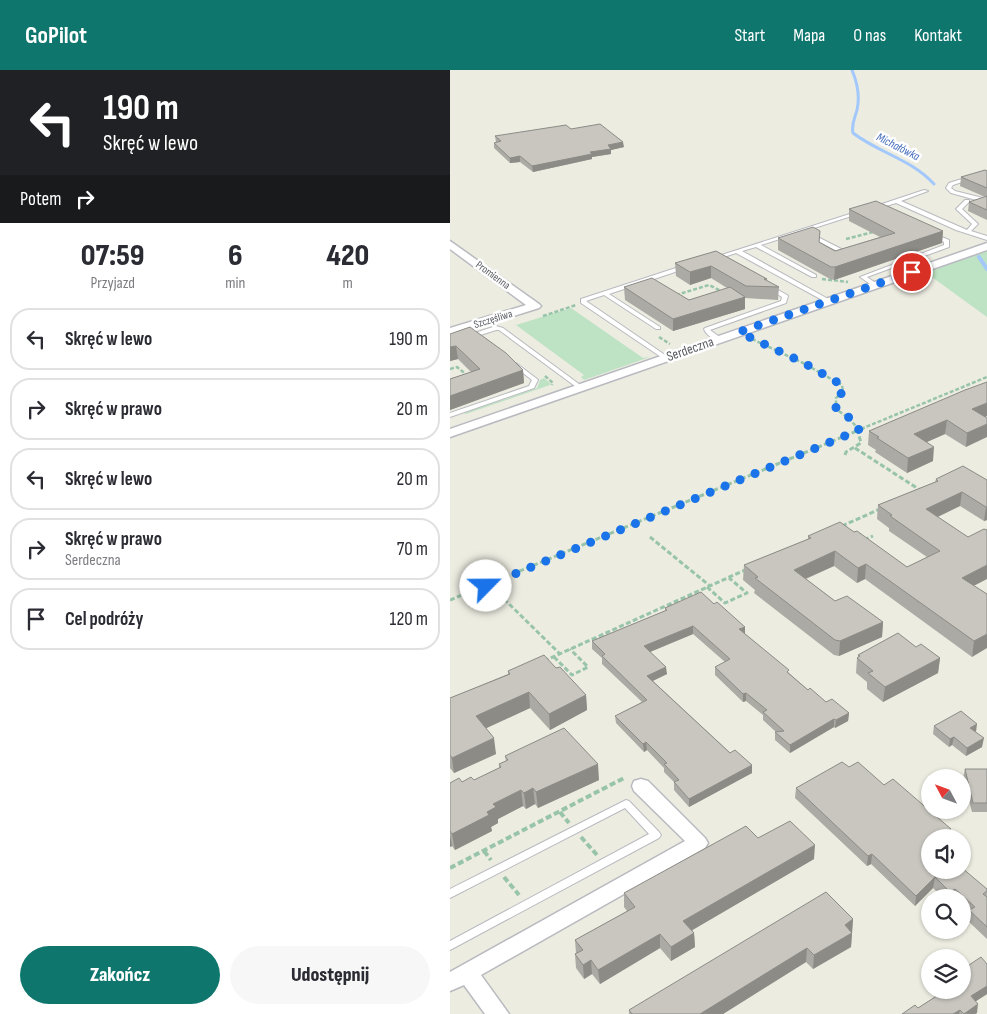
<!DOCTYPE html>
<html lang="pl">
<head>
<meta charset="utf-8">
<style>
	body { margin:0; font-family:"Sofia Sans Condensed",sans-serif; background:#f7f7f7; color:#2b2b33; height:100vh; display:flex; flex-direction:column; font-size:19px; white-space:nowrap }
	* { box-sizing:border-box; margin:0 }
	p { font-size:16px; color:#7c7c81 }
	.icon { flex:none; width:28px; height:28px; fill:none; stroke:currentColor; stroke-width:2; stroke-linecap:round; stroke-linejoin:round }
	.map { position:relative; flex:1; overflow:hidden }
	.details { display:flex; flex-direction:column; background:#fff; width:450px }
	.details>* { flex:none }
	.banner { background:#202124; color:#fff; overflow:hidden }
	.needle { width:32px; rotate:311deg }
	.buttons { position:absolute; left:471px; top:699px; display:grid; gap:10px }
	.buttons a { display:grid; place-items:center; width:50px; height:50px; border-radius:50%; background:#fff; box-shadow:0 1px 4px #0004; font-size:25px }
	.pin { position:absolute; display:grid; place-items:center; width:42px; height:42px; color:#fff; margin:-21px; border:2px solid #fff; border-radius:50%; box-shadow:0 1px 5px #0007 }
	.me { position:absolute; width:55px; margin:-28px; rotate:67deg; stroke-linejoin:round; filter:drop-shadow(0 0 4px #0008) }
	.turn { display:flex; align-items:center; gap:18px; height:105px; padding:0 20px; font-size:22px }
	.turn .icon { width:65px; height:65px; stroke-width:2.5 }
	.turn b { display:block; font-size:35px; line-height:42px }
	.then { display:flex; align-items:center; height:48px; padding:0 20px; background:#0003; gap:10px; font-size:19px }
	.eta { display:flex; justify-content:space-evenly; align-items:center; height:85px; text-align:center }
	.eta b { font-size:30px; font-weight:800; line-height:35px }
	.action { display:flex; gap:10px; margin-top:auto; padding:10px 20px }
	.action a { flex:1; height:58px; border-radius:30px; background:#0f766e; color:#fff; font-size:20px; font-weight:800; line-height:58px; text-align:center }
	.action a+a { background:#f7f7f7; color:#2b2b33 }
	ul { padding:0; list-style:none }
	li { display:flex; align-items:center; gap:15px; height:62px; margin:0 10px 8px; padding:0 10px; border:2px solid #e1e1e2; border-radius:20px }
	li div { flex:1 }
	li b { display:block; font-size:19px }
	li em { font-style:normal }
	header { display:flex; align-items:center; gap:30px; box-sizing:border-box; height:70px; padding:0 25px; background:#0f766e; color:#fff }
	header strong { font-size:24px }
	nav { display:flex; gap:28px; margin-inline-start:auto; font-size:18px }
	main { display:flex; flex:1; min-height:0 }
	.map>svg:first-child { display:block }
</style>
</head>
<body>
<header>
<strong>GoPilot</strong>
<nav><a>Start</a><a>Mapa</a><a>O nas</a><a>Kontakt</a></nav>
</header>
<main>
<section class="details">
<div class="banner">
<div class="turn"><svg class="icon" aria-label="left" viewBox="0 0 24 24"><path d="M17 20v-9H6M10 6l-5 5 5 5"/></svg><div><b>190 m</b>Skręć w lewo</div></div>
<div class="then">Potem<svg class="icon" aria-label="right" viewBox="0 0 24 24"><path d="M7 20v-9h11M14 6l5 5-5 5"/></svg></div>
</div>
<div class="eta">
<div><b>07:59</b><p>Przyjazd</p></div>
<div><b>6</b><p>min</p></div>
<div><b>420</b><p>m</p></div>
</div>
<ul>
<li><svg class="icon" aria-label="left" viewBox="0 0 24 24"><path d="M17 20v-9H6M10 6l-5 5 5 5"/></svg><div><b>Skręć w lewo</b></div><em>190 m</em></li>
<li><svg class="icon" aria-label="right" viewBox="0 0 24 24"><path d="M7 20v-9h11M14 6l5 5-5 5"/></svg><div><b>Skręć w prawo</b></div><em>20 m</em></li>
<li><svg class="icon" aria-label="left" viewBox="0 0 24 24"><path d="M17 20v-9H6M10 6l-5 5 5 5"/></svg><div><b>Skręć w lewo</b></div><em>20 m</em></li>
<li><svg class="icon" aria-label="right" viewBox="0 0 24 24"><path d="M7 20v-9h11M14 6l5 5-5 5"/></svg><div><b>Skręć w prawo</b><p>Serdeczna</p></div><em>70 m</em></li>
<li><svg class="icon" aria-label="arrive" viewBox="0 0 24 24"><path d="M6 21V4h12l-3 4 3 4H6"/></svg><div><b>Cel podróży</b></div><em>120 m</em></li>
</ul>
<div class="action"><a>Zakończ</a><a>Udostępnij</a></div>
</section>
<div class="map">
<svg width="537" height="944" viewBox="0 0 537 944">
	<rect width="100%" height="100%" fill="#ecece1"/>
	<!-- green -->
	<g fill="#bee3c4">
		<path d="M537,180V247L475,202Z"/>
		<path d="M121,238L193,288L200,287L134,310L131,307L134,305L66,255Z"/>
		<path d="M94,308L101,314L100,315L16,344L14,343L87,318L90,310Z"/>
	</g>
	<g fill="none" stroke-linecap="round" stroke-linejoin="round">
		<!-- stream-far1 -->
		<path stroke="#a2c8fc" stroke-width="3" d="M402,0C407,12 410,27 407,40C405,48 401,54 403,63C429,83 461,89 484,114"/>
		<!-- stream -->
		<path stroke="#a2c8fc" stroke-width="4" d="M529,187L537,199"/>
		<defs>
			<g id="lane">
				<path d="M537,101V104L503,115L501,118L505,121L537,129V133L501,123L496,118L499,113Z"/>
				<path d="M474,120L478,121L451,131L517,160L522,154L506,139L515,130H519V132L512,139L528,154L521,161L537,166V170L506,160L446,133L426,139L423,137Z"/>
				<path d="M406,142L411,143L311,175L366,205V207H362L306,177L292,181L380,230V232H376L286,183L265,190L262,188Z"/>
				<path d="M360,163L399,183L400,184L395,185L358,166L357,165Z"/>
				<path d="M483,165H487L499,170V177L417,207L427,214V216H423L410,207L494,175V172L483,167Z"/>
				<path d="M235,195L237,196V198L159,224L210,257V259H206L154,225L136,231L218,287V289H214L131,233V229Z"/>
				<path d="M321,216L337,225L338,226L336,233L260,260L271,268V270C265,271 256,265 254,259L255,258L331,231L332,227L319,219L318,218Z"/>
				<path d="M46,256L53,258L133,317V319H129L49,260H46L0,275V271Z"/>
				<path d="M66,293L87,309L88,310L84,318L0,347V343L79,316L82,310L64,296V294Z"/>
				<path d="M176,730L179,731L209,762L211,765L209,768L0,880V871L199,764L175,738L0,828V819Z"/>
			</g>
			<g id="street">
				<path d="M0,171L89,234L91,236L89,238L0,266V258L76,235L0,179Z"/>
				<path d="M537,173V180L0,367V359Z"/>
				<path d="M191,709L198,711L255,768L258,773L255,778L31,905L59,944H35L14,915L0,921V902L235,771L184,721L182,716L184,711Z"/>
			</g>
		</defs>
		<!-- lane casing -->
		<use href="#lane" stroke="#b9bac0" stroke-width="2"/>
		<!-- street casing -->
		<use href="#street" stroke="#b9bac0" stroke-width="3"/>
		<!-- path-far2 -->
		<g stroke="#98c4ab" stroke-width="2.5" stroke-dasharray="4 2" stroke-linecap="butt">
			<path d="M396,169L423,162"/>
			<path d="M372,209L398,212"/>
			<path d="M226,225L259,215L271,221"/>
			<path d="M93,246L126,235"/>
			<path d="M209,267L220,274"/>
			<path d="M302,269L353,293L392,315L393,322L386,328V339L400,349L408,359"/>
			<path d="M0,299L7,297L17,305"/>
			<path d="M95,306L103,313L102,315"/>
			<path d="M411,359L537,307"/>
		</g>
		<!-- path-far1 -->
		<g stroke="#98c4ab" stroke-width="3" stroke-dasharray="5 2.5" stroke-linecap="butt">
			<path d="M405,378L470,420"/>
			<path d="M395,385L396,382L411,373L407,358"/>
			<path d="M392,456L430,439"/>
			<path d="M200,467L260,516"/>
			<path d="M414,470L423,466"/>
			<path d="M257,517L275,533L297,523L279,508"/>
			<path d="M54,529L110,584"/>
			<path d="M0,530L414,358"/>
			<path d="M104,587L122,605L138,597L120,579"/>
			<path d="M94,591L295,500"/>
		</g>
		<!-- path -->
		<g stroke="#98c4ab" stroke-width="4" stroke-dasharray="6 3" stroke-linecap="butt">
			<path d="M110,742L119,753"/>
			<path d="M131,767L147,785"/>
			<path d="M34,781L41,790"/>
			<path d="M0,798L174,708"/>
			<path d="M54,807L69,825"/>
		</g>
		<!-- lane -->
		<use href="#lane" fill="#fff" fill-rule="evenodd"/>
		<!-- street -->
		<use href="#street" fill="#fff" fill-rule="evenodd"/>
	</g>
	<!-- wall -->
	<g fill="#acaaa4">
		<path d="M121,59L174,77L161,80V84L142,87V89L83,102L70,92L60,93L44,78V73L46,72L45,66Z"/>
		<path d="M537,101V150L518,141L519,132L535,127L510,116L511,107Z"/>
		<path d="M399,139L493,161L492,173L384,210L380,209L328,180V168L370,161L369,172L385,181L430,167L399,151Z"/>
		<path d="M266,181L317,209V211L329,217L328,230L295,228V239L223,261L175,230L174,217L239,230L277,218L261,208L240,215L226,206L225,193Z"/>
		<path d="M0,264L73,300L74,313L0,340V309L21,302L8,289L0,291Z"/>
		<path d="M537,312V346L535,347L516,377L495,364L477,372L483,391L457,403L425,382L426,380L418,375L419,361Z"/>
		<path d="M486,409L537,410V450L534,451L510,436L488,447L524,516L537,524L522,587L415,509L407,513L384,496L356,509L385,531L433,552L432,567L389,586L384,585L304,523L305,520L293,510L294,495L358,469V466L404,462L457,497L477,487L439,461V458L427,449L428,435L485,412Z"/>
		<path d="M215,538L295,564L358,620L376,632L399,643L398,651L385,658L384,657L340,683L325,670V662H326L313,650V645L296,631L293,632L265,605V597L275,592L243,564L200,582L217,604L203,611L302,703L239,737L224,720V712L214,702V698L197,680L194,682L166,653L165,646L192,632L152,594V588L142,579V571L215,541Z"/>
		<path d="M466,577L490,588L488,603L433,632L417,619V612L406,603L407,588L408,587V585Z"/>
		<path d="M106,598L136,625L137,640L100,660L80,638L36,658L46,684L4,703L0,698V628L58,604V601Z"/>
		<path d="M484,656L526,662L532,677L516,686L502,675L499,677L483,664Z"/>
		<path d="M55,686L149,710L88,738L85,734L76,739L73,736L48,749V753L41,757L42,761L5,780L2,776L0,777V713L24,710L49,698V694L56,691Z"/>
		<path d="M399,697L434,715L501,759L500,768H480V800L537,819V869L518,851L519,844L512,838V828H493L483,818L465,836L421,794L417,796L345,728L346,718Z"/>
		<path d="M515,699H537V742H522L513,708Z"/>
		<path d="M308,768L364,789L242,860L244,863L245,877L221,891L210,878L150,914L142,904L134,909L126,898L125,884L126,883L125,870L177,841L174,837V823Z"/>
		<path d="M403,849L401,877L363,899L356,892L273,944H179V940Z"/>
		<path d="M480,890V912L472,903L473,895Z"/>
		<path d="M537,894V924L526,931L527,943L525,944H452L468,938L491,923L488,920H512L513,899Z"/>
	</g>
	<!-- shaded-wall -->
	<g fill="#8c8b86">
		<path d="M173,72L174,77L161,80V84L142,87V89L83,102L82,96L140,82L158,75Z"/>
		<path d="M70,86V92L60,93V88Z"/>
		<path d="M493,161L492,173L384,210L385,197Z"/>
		<path d="M261,196V208L240,215V202Z"/>
		<path d="M295,227V239L223,261V249Z"/>
		<path d="M6,276L8,289L0,291V277Z"/>
		<path d="M73,300L74,313L0,340V326Z"/>
		<path d="M537,333V346L520,353L522,339Z"/>
		<path d="M497,350L495,364L463,378L464,364Z"/>
		<path d="M537,354V367L516,377L517,363Z"/>
		<path d="M484,377L483,391L457,403L458,388Z"/>
		<path d="M512,422L510,436L474,453L476,439Z"/>
		<path d="M536,437H537V450L534,451Z"/>
		<path d="M385,481L384,496L343,514L344,500Z"/>
		<path d="M416,494L415,509L407,513L408,498Z"/>
		<path d="M537,495V509L510,523L512,508Z"/>
		<path d="M433,552L432,567L389,586L390,571Z"/>
		<path d="M243,556V564L195,584L194,576Z"/>
		<path d="M295,557V564L289,559Z"/>
		<path d="M537,564V578L522,587L524,571Z"/>
		<path d="M490,588L488,603L433,632L435,617Z"/>
		<path d="M216,597L217,604L198,613L197,606Z"/>
		<path d="M79,622L80,638L28,662L26,646Z"/>
		<path d="M296,623V631L293,632V624Z"/>
		<path d="M136,625L137,640L100,660L99,644Z"/>
		<path d="M399,643L398,651L385,658L386,650Z"/>
		<path d="M384,649V657L340,683V675Z"/>
		<path d="M527,654L526,662L520,658Z"/>
		<path d="M504,667L502,675L499,677L500,669Z"/>
		<path d="M44,668L46,684L4,703L2,688Z"/>
		<path d="M534,668L532,677L516,686L517,678Z"/>
		<path d="M196,672L197,680L194,682L193,674Z"/>
		<path d="M148,694L149,710L88,738L86,722Z"/>
		<path d="M302,695V703L239,737V729Z"/>
		<path d="M83,718L85,734L76,739L74,723Z"/>
		<path d="M71,720L73,736L48,749V753L41,757L42,761L5,780L2,764L43,734Z"/>
		<path d="M501,759L500,768H487Z"/>
		<path d="M0,765L2,776L0,777Z"/>
		<path d="M365,775L364,789L234,865L233,851Z"/>
		<path d="M422,784L421,794L417,796L418,786Z"/>
		<path d="M485,807L483,818L465,836L466,826Z"/>
		<path d="M505,819L504,828H499L500,822Z"/>
		<path d="M403,849L401,877L363,899L364,885L395,855Z"/>
		<path d="M244,863L245,877L221,891V877Z"/>
		<path d="M210,864V878L150,914L148,900Z"/>
		<path d="M357,878L356,892L273,944H250Z"/>
		<path d="M141,890L142,904L134,909L133,895Z"/>
		<path d="M537,916V924L520,935L521,926Z"/>
		<path d="M528,934L527,943L525,944H514Z"/>
		<path d="M510,940L509,944H503Z"/>
	</g>
	<!-- building -->
	<g fill="#c8c6bf" stroke="#8c8b86">
		<path d="M150,54L173,72L158,75L161,79L140,82L142,84L82,96L70,86L60,88L44,73L51,71L45,66L116,55L121,59Z"/>
		<path d="M535,100L537,101V118L511,107Z"/>
		<path d="M537,126V140L519,132Z"/>
		<path d="M426,131L493,161L385,197H381L328,168L363,157L370,161L369,172L385,181L445,163L399,139Z"/>
		<path d="M266,181L317,209H314L329,217L296,216L261,196L240,202L225,193Z"/>
		<path d="M202,208L239,230L280,217L295,227L223,249L174,217Z"/>
		<path d="M20,257L56,283L73,300L0,326V309L30,299L6,276L0,277V264Z"/>
		<path d="M537,312V333L522,339L537,348V354L517,363L497,350L464,364L484,377L458,388L427,368L429,367L419,361L515,320Z"/>
		<path d="M513,396L537,410V437H536L512,422L476,439L518,467L534,459L537,460V495L512,508L537,524V564L524,571L416,494L408,498L385,481L344,500L385,531L397,526L433,552L390,571L385,570L305,508L308,507L294,495L361,468L358,466L390,452L404,462L407,461L457,497L490,481L440,446L442,445L428,435L488,411L486,409Z"/>
		<path d="M251,522L264,534L267,532L295,557L289,559L339,600L337,602L358,620L360,618L376,632L382,629L399,643L386,650L384,649L340,675L325,662L334,661L313,642L317,640L296,623L293,624L265,597L280,589L243,556L194,576L216,597L197,606L280,683L285,680L302,695L239,729L224,712L229,710L214,694L217,693L196,672L193,674L165,646L197,630L152,586L155,584L142,571L217,540L215,538Z"/>
		<path d="M448,563L466,577L471,574L490,588L435,617L418,603L423,601L407,588L410,586L408,585Z"/>
		<path d="M94,585L106,598L110,597L136,625L99,644L79,622L26,646L44,668L2,688L0,685V628L60,604L58,601Z"/>
		<path d="M511,641L527,654L520,658L534,668L517,678L504,667L500,669L484,656Z"/>
		<path d="M114,658L148,694L86,722L83,718L74,723L71,720L43,734L46,737L37,742L39,745L2,764L0,761V713L9,708L12,712L21,707L24,710L51,697L49,694L58,690L55,686Z"/>
		<path d="M392,692L399,697L408,692L434,715L443,709L501,759L487,768H480V800H512V798L537,819V821L533,824L537,827V857L519,840L525,837L505,819L500,822L485,807L466,826L422,784L418,786L346,718Z"/>
		<path d="M515,699H537V733H523Z"/>
		<path d="M340,751L365,775L233,851L244,863L221,877L210,864L148,900L141,890L133,895L125,884L133,880L125,870L185,837L174,823L296,756L308,768Z"/>
		<path d="M376,822L403,849L395,855L402,863L364,885L357,878L250,944H182L179,940Z"/>
		<path d="M495,881L502,888H485Z"/>
		<path d="M531,887L537,894V916L521,926L528,934L514,944L510,940L503,944H452L465,935L468,938L496,920H512V898L513,899Z"/>
		<path d="M480,890V902L473,895Z"/>
	</g>
	<g fill="none" stroke-linecap="round" stroke-linejoin="round">
		<!-- route -->
		<path stroke="#1a73e8" stroke-width="9" stroke-dasharray="0 16.2" d="M36,516L409,360L405,352L386,338V328L393,322L392,315L354,293L289,262L462,202"/>
	</g>
	<g text-anchor="middle" dominant-baseline="central" stroke-width="5" stroke-linejoin="round" paint-order="stroke">
		<!-- far-street labels -->
		<g font-size="11" fill="#5a5c62" stroke="#fff">
			<text transform="translate(43 205) rotate(36)">Promienna</text>
			<text transform="translate(43 249) rotate(-17)">Szczęśliwa</text>
		</g>
		<!-- far-water labels -->
		<g font-size="12" font-style="italic" fill="#466fbe" stroke="#fff">
			<text transform="translate(448 77) rotate(27)">Michałówka</text>
		</g>
		<!-- street labels -->
		<g font-size="14" fill="#5a5c62" stroke="#fff">
			<text transform="translate(240 279) rotate(-19)">Serdeczna</text>
		</g>
	</g>
</svg>
<div class="buttons">
<a><svg class="needle" viewBox="-14 -14 28 28"><path d="M0-13l5 13h-10z" fill="#e53935"/><path d="M0 13l5-13h-10z" fill="#7c7c81"/></svg></a>
<a><svg class="icon" aria-label="sound" viewBox="0 0 24 24"><path d="M4 9h4l5-4v14l-5-4H4zM17 9q2 3 0 6"/></svg></a>
<a><svg class="icon" aria-label="search" viewBox="0 0 24 24"><circle cx="10" cy="10" r="6"/><path d="M15 15l6 6"/></svg></a>
<a><svg class="icon" aria-label="layers" viewBox="0 0 24 24"><path d="M12 4l9 5-9 5-9-5zM3 14l9 5 9-5"/></svg></a>
</div>
<div class="pin" style="left:462px;top:202px;background:#d93025"><svg class="icon" aria-label="arrive" viewBox="0 0 24 24"><path d="M6 21V4h12l-3 4 3 4H6"/></svg></div>
<svg class="me" style="left:36px;top:516px" viewBox="-20 -20 40 40"><circle r="19" fill="#fff"/><path d="M0-13L10 11 0 6-10 11z" fill="#1a73e8"/></svg>
</div>
</main>
</body>
</html>
